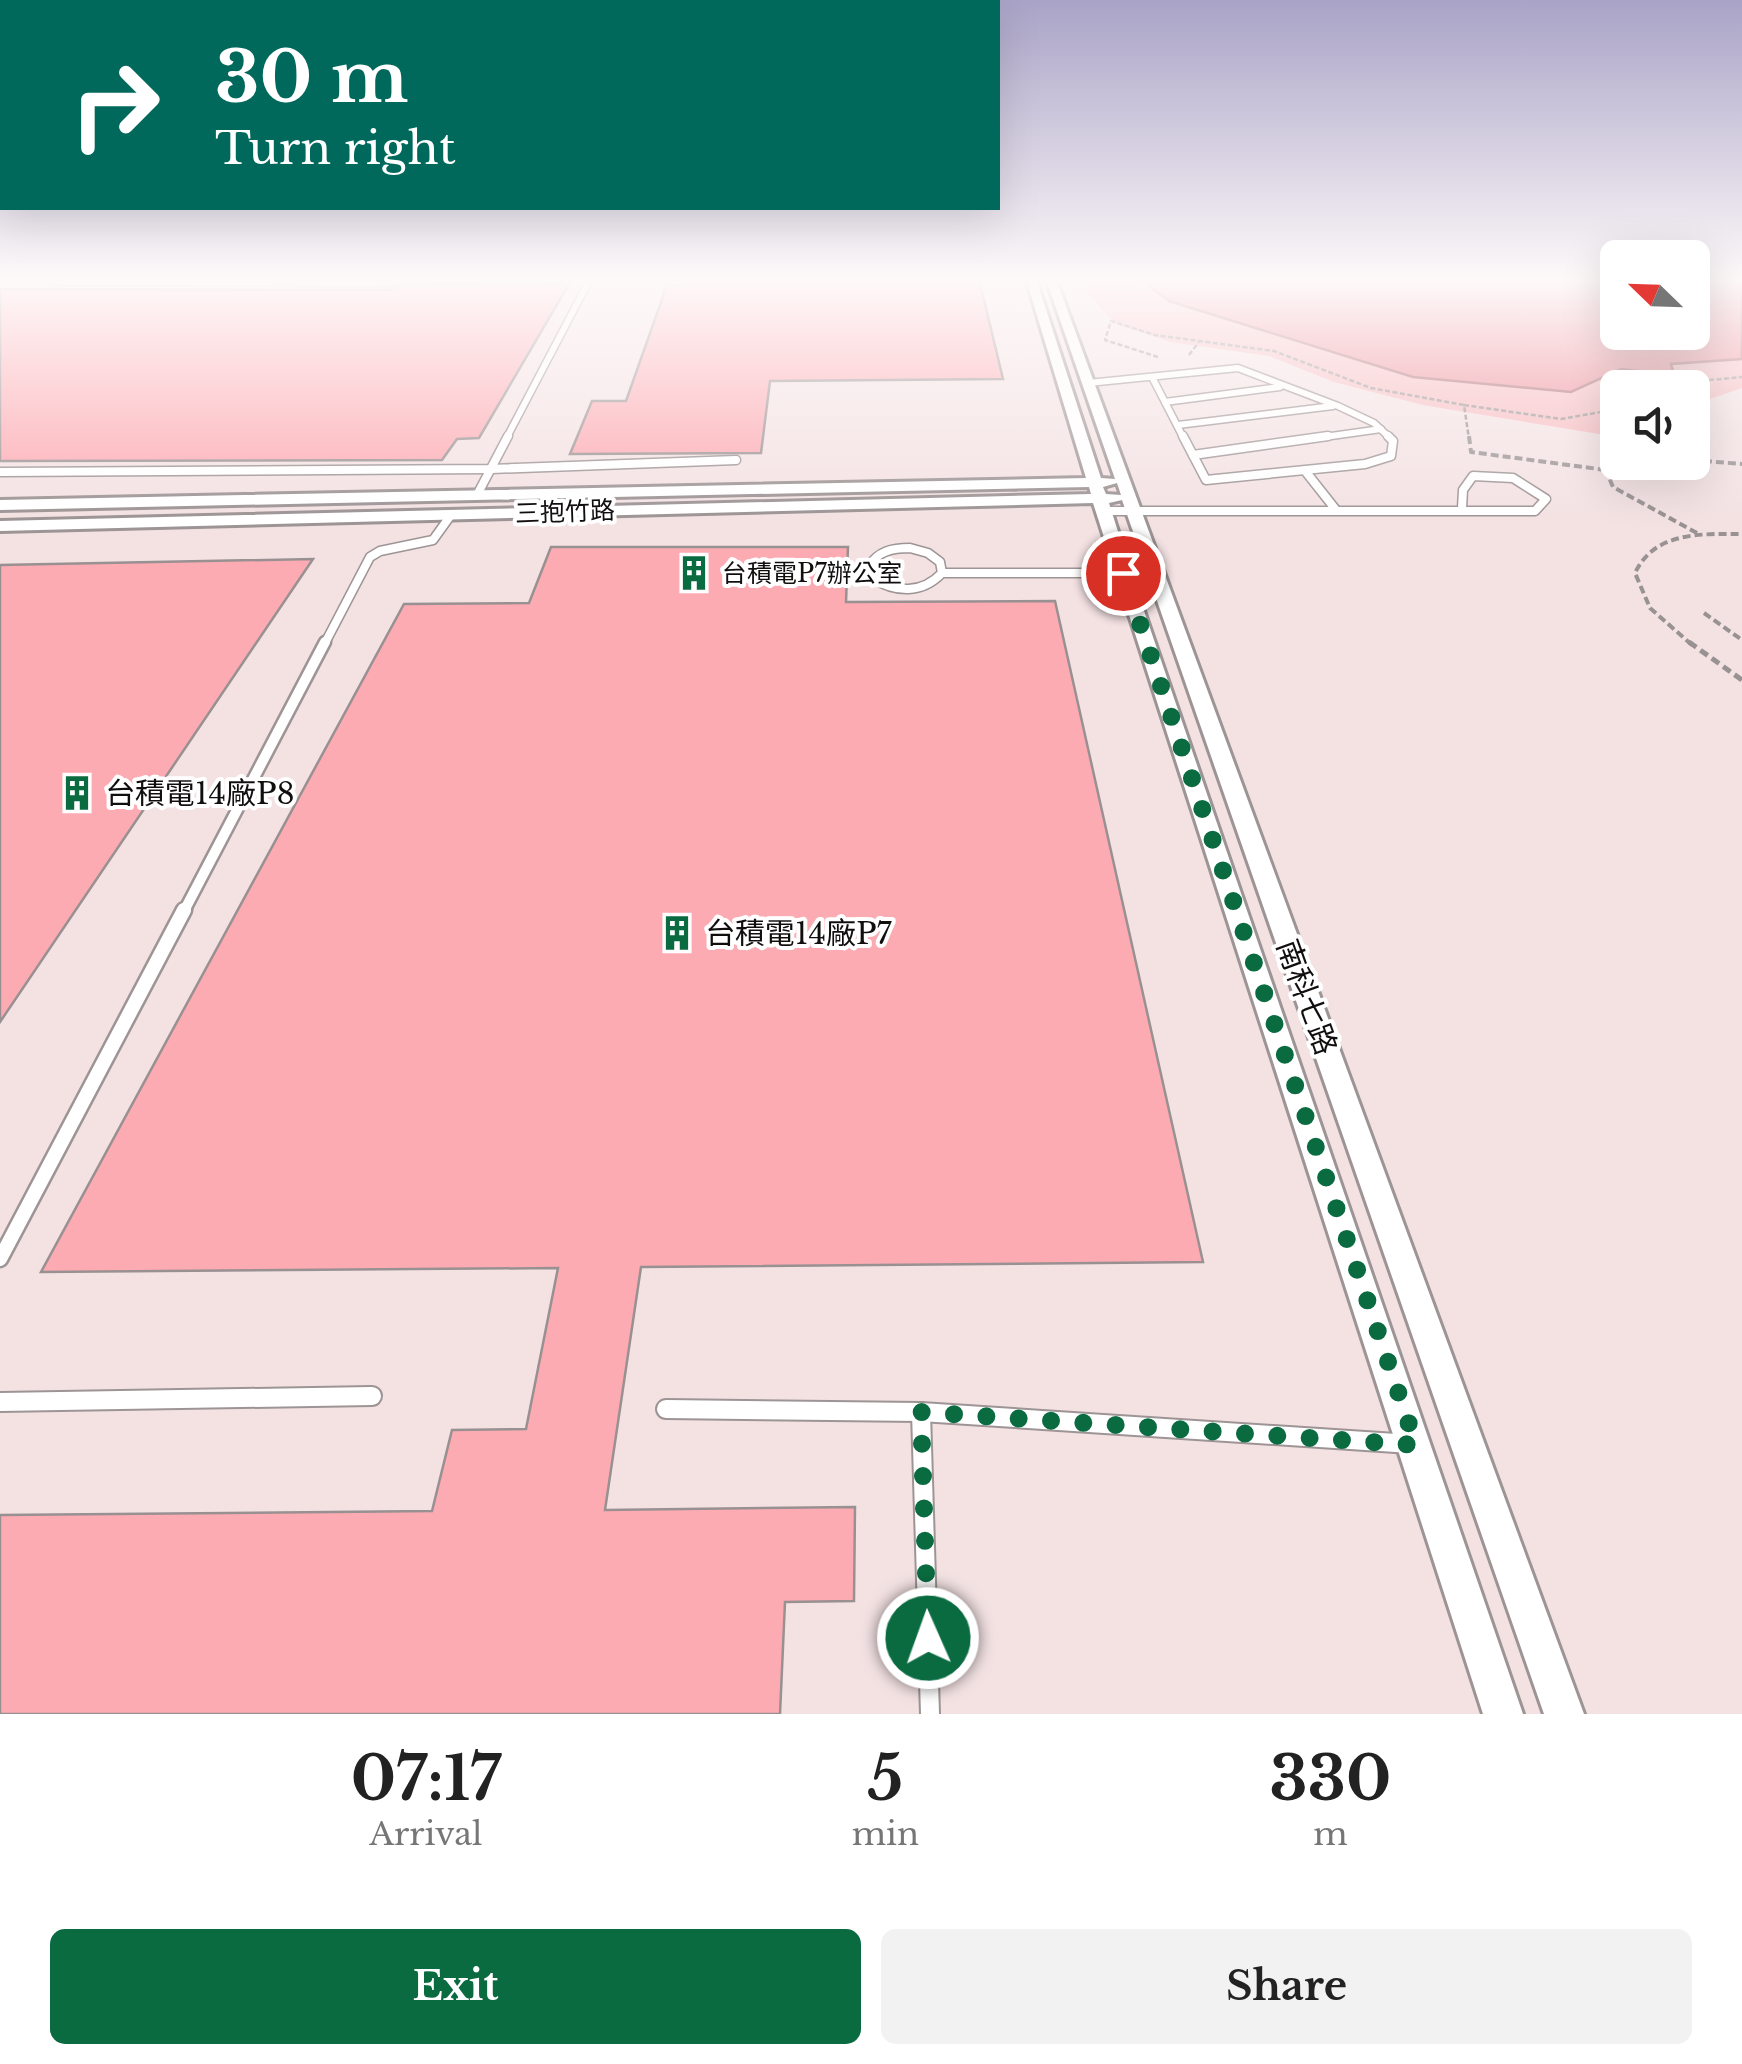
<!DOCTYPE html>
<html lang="en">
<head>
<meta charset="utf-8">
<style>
	body { margin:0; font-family:"Libre Baskerville","Noto Sans TC",serif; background:#f2f2f2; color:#222; height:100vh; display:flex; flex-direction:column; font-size:38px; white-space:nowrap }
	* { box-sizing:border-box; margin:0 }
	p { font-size:32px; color:#767676 }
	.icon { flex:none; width:55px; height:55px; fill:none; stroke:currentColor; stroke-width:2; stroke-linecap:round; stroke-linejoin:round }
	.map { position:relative; height:1714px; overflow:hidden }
	.details { display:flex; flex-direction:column; background:#fff; flex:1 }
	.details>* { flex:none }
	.guide { position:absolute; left:0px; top:0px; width:1000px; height:210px; box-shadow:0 10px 40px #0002; background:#00695c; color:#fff; overflow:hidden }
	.needle { width:65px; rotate:293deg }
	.buttons { position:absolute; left:1600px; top:240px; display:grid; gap:20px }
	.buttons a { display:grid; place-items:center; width:110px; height:110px; border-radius:15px; background:#fff; box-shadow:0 10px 40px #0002; font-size:50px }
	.pin { position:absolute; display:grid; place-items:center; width:85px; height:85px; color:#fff; margin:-42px; border:5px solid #fff; border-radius:50%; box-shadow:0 2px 10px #0007 }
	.me { position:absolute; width:110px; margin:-55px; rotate:358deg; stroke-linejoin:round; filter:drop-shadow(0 0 8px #0008) }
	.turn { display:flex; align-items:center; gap:35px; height:210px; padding:0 50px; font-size:45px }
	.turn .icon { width:130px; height:130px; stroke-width:2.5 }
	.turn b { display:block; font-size:70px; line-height:85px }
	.eta { display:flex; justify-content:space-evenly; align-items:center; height:170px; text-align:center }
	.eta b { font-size:60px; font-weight:800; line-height:70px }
	.button { display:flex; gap:20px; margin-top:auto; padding:20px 50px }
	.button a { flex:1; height:115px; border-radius:15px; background:#0a6b40; color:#fff; font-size:40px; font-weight:800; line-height:115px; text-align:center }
	.button a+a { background:#f2f2f2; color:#222 }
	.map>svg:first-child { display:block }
</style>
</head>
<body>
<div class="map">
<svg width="1742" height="1714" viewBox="0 0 1742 1714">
	<rect width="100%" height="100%" fill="#fcf2f2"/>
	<!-- built -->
	<path fill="#f4e2e3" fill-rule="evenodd" d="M0,279H1617L1618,332H1692L1693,279H1742V1714H0ZM1618,388H1692V462H1618Z"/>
	<!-- green -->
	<path fill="#f7bbc0" d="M1074,279H1617L1618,332H1692L1693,279H1742V388L1693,405L1692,388H1618L1617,431L1605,435L1423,405L1334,382L1269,356L1170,342L1116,324Z"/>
	<!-- water -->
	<path fill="#ec8a96" stroke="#aa656d" stroke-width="2.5" d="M1140,279H1617L1618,332H1692L1693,279H1742V359L1671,364L1674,375L1621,369L1571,392L1413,377L1169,301Z"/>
	<!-- building -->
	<g fill="#fcabb3" stroke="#999091" stroke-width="2.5">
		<path d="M687,279H979L1003,379L770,381L761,453L570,454L592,401H626L667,285H685Z"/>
		<path d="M569,284L479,438L457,439L442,460L0,461V289L390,290L397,285Z"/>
		<path d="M551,547H848L846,602L1055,601L1203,1262L641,1267L605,1510L855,1507L854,1601L785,1602L780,1714H0V1515L432,1511L452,1430L526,1429L558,1268L41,1272L404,604L529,603Z"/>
		<path d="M313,559L0,1022V565Z"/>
	</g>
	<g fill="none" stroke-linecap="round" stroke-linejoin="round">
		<defs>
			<g id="lane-far4">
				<path d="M59,279L54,282L390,283L394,279"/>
				<path d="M1153,379L1184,439"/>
				<path d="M1088,383L1238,368L1338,406L1374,423L1391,439"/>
				<path d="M1165,402L1280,387"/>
				<path d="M1178,425L1333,406"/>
				<path d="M506,439L590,279"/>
				<path d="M1310,439L1381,429"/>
			</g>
			<g id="lane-far3">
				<path d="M1183,436L1206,480L1365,464L1391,456L1393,441L1388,436"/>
				<path d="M1193,455L1328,436"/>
				<path d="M0,472L491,469L736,460"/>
				<path d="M1306,472L1336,510"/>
				<path d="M477,495L508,436"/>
				<path d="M1105,511H1535L1546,499L1513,478L1473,476L1463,490L1462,508"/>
				<path d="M910,548L928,553L940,562L942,573C922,594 896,593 872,578L868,567C878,551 892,548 910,548Z"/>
				<path d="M942,573H1123"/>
				<path d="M324,645L370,557L380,551L433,540L451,515"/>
			</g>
			<path id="lane-far2" d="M183,913L325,642"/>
			<path id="lane-far1" d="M0,1259L184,910"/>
			<g id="lane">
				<path d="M0,1402L372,1396"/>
				<path d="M666,1409L921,1412L1411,1444"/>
				<path d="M921,1412L930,1714"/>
			</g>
			<path id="street" d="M1026,279H1036L1101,478L1115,479L1046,279H1056L1584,1714H1544L1122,500L1109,503L1131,573L1523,1714H1483L1093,503L0,531V521L1091,494L1089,487L0,510V500L1086,478ZM1117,483L1121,495L1106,494L1103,487Z"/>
		</defs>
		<!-- lane-far4 casing -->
		<use href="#lane-far4" stroke="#9d9495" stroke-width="9"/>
		<!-- lane-far3 casing -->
		<use href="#lane-far3" stroke="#9d9495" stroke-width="11"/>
		<!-- lane-far2 casing -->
		<use href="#lane-far2" stroke="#9d9495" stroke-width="15"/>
		<!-- lane-far1 casing -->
		<use href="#lane-far1" stroke="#9d9495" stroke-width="19"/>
		<!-- lane casing -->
		<use href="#lane" stroke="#9d9495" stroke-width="22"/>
		<!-- street casing -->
		<use href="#street" stroke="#9d9495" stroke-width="6"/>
		<!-- path-far2 -->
		<g stroke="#999292" stroke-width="2.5" stroke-dasharray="5 2.5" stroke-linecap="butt">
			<path d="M1189,355L1199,342"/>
			<path d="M1158,357L1105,340L1111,321L1155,335L1274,351L1371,388L1464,405L1469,439"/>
			<path d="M1688,388L1710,380L1742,377"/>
			<path d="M1464,405L1561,419L1618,409"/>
		</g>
		<!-- path-far1 -->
		<g stroke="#999292" stroke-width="4" stroke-dasharray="8 4" stroke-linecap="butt">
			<path d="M1469,436L1471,452L1606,470"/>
			<path d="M1692,460L1742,464"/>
			<path d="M1618,461H1602L1613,487L1697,533"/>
			<path d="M1704,613L1742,640"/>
			<path d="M1692,645L1650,608L1635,573C1655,531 1701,534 1742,534"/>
		</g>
		<!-- path -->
		<path stroke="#999292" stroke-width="5" stroke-dasharray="9 5" stroke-linecap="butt" d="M1689,642L1742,680"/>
		<!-- lane-far4 -->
		<use href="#lane-far4" stroke="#fff" stroke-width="6"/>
		<!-- lane-far3 -->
		<use href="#lane-far3" stroke="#fff" stroke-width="8"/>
		<!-- lane-far2 -->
		<use href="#lane-far2" stroke="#fff" stroke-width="10"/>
		<!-- lane-far1 -->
		<use href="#lane-far1" stroke="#fff" stroke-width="14"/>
		<!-- lane -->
		<use href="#lane" stroke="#fff" stroke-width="18"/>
		<!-- street -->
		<use href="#street" fill="#fff" fill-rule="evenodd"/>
	</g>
	<!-- sky -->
	<linearGradient id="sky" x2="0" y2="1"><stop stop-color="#a9a3c7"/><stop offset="0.54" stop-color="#fef9f9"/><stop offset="1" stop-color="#fef9f9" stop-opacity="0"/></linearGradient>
	<rect width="1742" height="519" fill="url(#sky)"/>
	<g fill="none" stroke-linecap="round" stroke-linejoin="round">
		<!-- route -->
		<path stroke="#0a6b40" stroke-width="18" stroke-dasharray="0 32.4" d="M928,1638L921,1412L1416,1445L1123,573"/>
	</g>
	<!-- icons -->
	<defs>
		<symbol id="building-bare" viewBox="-9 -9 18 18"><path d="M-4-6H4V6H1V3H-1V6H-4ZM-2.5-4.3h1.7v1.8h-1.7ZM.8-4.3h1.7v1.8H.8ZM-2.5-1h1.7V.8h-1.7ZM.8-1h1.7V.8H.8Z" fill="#0a6b40" stroke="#fff" stroke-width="2.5" paint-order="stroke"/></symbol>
	</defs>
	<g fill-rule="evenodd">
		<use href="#building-bare" x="669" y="548" width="50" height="50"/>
		<use href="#building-bare" x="52" y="768" width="50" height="50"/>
		<use href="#building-bare" x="652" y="908" width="50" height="50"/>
	</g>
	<g text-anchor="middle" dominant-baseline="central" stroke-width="8" stroke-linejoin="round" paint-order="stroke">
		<!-- far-street labels -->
		<g font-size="25" fill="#110e0e" stroke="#fff">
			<text transform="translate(565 512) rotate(-2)">三抱竹路</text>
		</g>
		<!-- far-poi labels -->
		<g font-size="25" fill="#110e0e" stroke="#fff" text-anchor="start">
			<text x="722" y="573">台積電P7辦公室</text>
		</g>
		<!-- poi labels -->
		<g font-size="30" fill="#110e0e" stroke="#fff" text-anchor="start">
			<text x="105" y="793">台積電14廠P8</text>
			<text x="705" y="933">台積電14廠P7</text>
		</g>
		<!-- street labels -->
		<g font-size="30" fill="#110e0e" stroke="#fff">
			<text transform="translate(1307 997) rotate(70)">南科七路</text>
		</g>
	</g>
</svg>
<div class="buttons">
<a><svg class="needle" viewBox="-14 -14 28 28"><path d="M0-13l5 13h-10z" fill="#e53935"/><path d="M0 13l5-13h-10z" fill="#767676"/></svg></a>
<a><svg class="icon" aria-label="sound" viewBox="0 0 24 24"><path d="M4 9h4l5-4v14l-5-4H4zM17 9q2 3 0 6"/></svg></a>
</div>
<div class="pin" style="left:1123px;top:573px;background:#d93025"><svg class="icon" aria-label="arrive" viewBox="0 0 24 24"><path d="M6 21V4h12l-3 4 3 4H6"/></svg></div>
<svg class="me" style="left:928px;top:1638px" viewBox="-20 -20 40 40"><circle r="17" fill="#0a6b40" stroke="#fff" stroke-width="3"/><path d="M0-11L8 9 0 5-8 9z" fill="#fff"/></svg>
<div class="guide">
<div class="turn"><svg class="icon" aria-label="right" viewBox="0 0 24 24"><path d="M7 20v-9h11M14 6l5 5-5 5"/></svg><div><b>30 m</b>Turn right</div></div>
</div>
</div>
<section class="details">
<div class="eta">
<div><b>07:17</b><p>Arrival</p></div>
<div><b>5</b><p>min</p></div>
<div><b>330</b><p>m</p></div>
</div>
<div class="button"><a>Exit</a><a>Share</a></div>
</section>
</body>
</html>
